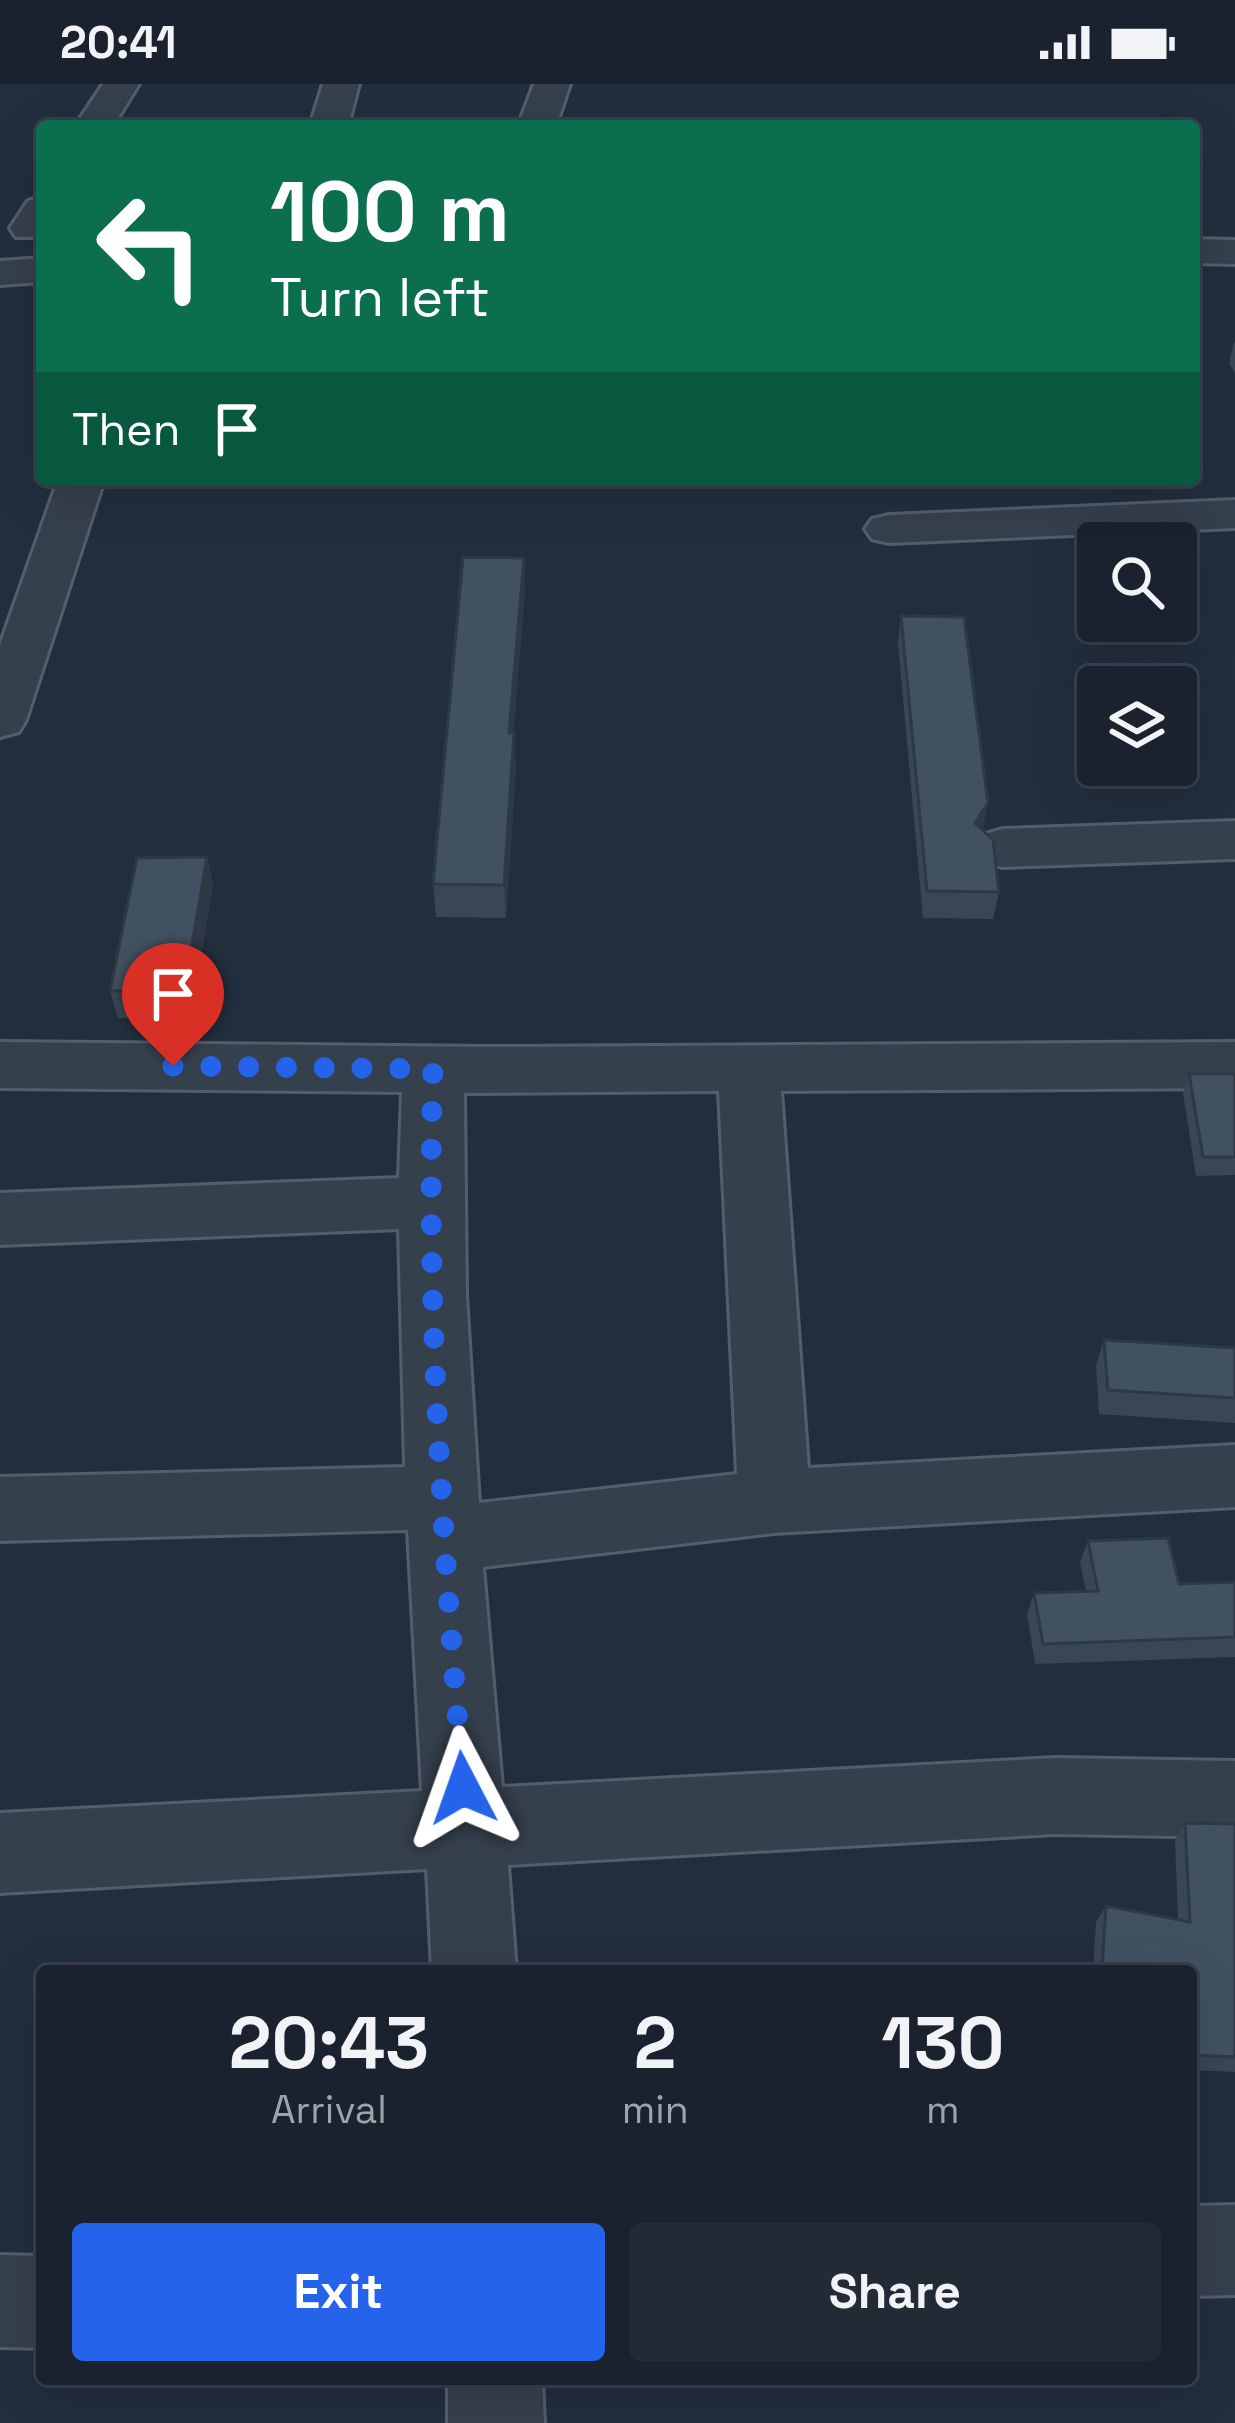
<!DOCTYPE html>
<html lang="en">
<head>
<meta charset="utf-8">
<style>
	body { margin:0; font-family:"Space Grotesk",sans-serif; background:#222a36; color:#f1f3f6; height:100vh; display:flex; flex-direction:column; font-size:45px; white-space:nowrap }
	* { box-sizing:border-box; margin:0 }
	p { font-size:39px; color:#9fa4aa }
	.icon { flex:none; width:66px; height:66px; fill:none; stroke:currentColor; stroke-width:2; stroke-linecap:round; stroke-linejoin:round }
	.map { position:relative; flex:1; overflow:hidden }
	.drawer { position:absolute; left:36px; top:1881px; width:1161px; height:420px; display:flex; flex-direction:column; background:#19222e; border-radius:12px; box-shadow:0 12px 48px #0002,0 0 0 3px #373f4a }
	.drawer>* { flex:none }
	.guide { position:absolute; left:36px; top:36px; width:1164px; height:366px; border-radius:12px; box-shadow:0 12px 48px #0002,0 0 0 3px #373f4a; background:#0b6e4f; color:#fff; overflow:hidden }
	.controls { position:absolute; left:1077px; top:438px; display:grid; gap:24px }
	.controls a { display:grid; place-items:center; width:120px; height:120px; border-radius:12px; background:#19222e; box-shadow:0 12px 48px #0002,0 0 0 3px #373f4a; font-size:60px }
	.pin { position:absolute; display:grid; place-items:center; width:102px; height:102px; color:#fff; margin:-123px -51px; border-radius:50% 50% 50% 0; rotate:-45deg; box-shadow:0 0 12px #0007 }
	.pin .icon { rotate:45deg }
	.me { position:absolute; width:132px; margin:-66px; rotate:356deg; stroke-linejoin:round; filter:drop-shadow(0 0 9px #0008) }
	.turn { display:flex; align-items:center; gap:42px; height:252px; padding:0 36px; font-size:54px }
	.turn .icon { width:156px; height:156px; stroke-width:2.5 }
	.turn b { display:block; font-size:84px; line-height:102px }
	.then { display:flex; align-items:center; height:114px; padding:0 36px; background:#0003; gap:24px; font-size:45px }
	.eta { display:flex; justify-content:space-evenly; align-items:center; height:204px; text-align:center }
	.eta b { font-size:72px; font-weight:800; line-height:84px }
	.cta { display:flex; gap:24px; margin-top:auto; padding:24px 36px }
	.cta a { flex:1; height:138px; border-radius:12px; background:#2563eb; color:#fff; font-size:48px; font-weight:800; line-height:138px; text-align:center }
	.cta a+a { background:#222a36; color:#f1f3f6 }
	.status { display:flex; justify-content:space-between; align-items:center; height:84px; padding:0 60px; background:#19222e; direction:ltr }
	.status svg { height:33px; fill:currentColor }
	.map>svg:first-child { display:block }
</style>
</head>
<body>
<div class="status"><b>20:41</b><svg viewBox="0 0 49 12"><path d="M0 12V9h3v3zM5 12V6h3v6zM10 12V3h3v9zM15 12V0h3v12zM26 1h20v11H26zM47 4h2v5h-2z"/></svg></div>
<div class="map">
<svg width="1235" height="2339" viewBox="0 0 1235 2339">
	<rect width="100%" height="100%" fill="#212e3d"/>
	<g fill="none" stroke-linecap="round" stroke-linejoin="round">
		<defs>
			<g id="minor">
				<path d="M103,0H139L113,42H75Z"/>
				<path d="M323,0H359L348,42H310Z"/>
				<path d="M534,0H570L556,42H518Z"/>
				<path d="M42,113V153H16L10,144L28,117Z"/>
				<path d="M1194,155L1235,156V180L1194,179Z"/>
				<path d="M42,174V198L0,201V177Z"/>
				<path d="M58,396H104L26,636L19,648L0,653V561Z"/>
				<path d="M1235,416V444L889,459L872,455L865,445L872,435L889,431Z"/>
				<path d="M1235,737V775L1002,783L982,777L974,764L982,751L1002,745Z"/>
				<path d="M0,958L491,963L1235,958V1004L781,1007L808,1384L1235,1361V1423L774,1449L483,1483L502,1703L1056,1674L1235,1677V1753L1056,1750L508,1781L516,1887H432L427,1785L0,1809V1729L422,1707L408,1446L0,1457V1393L405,1383L399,1145L0,1161V1109L399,1094L402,1008L0,1004ZM719,1007L737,1390L479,1419L466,1211L464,1009Z"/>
				<path d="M1235,2121V2211L1191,2212V2122Z"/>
				<path d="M0,2171L42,2172V2264L0,2263Z"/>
				<path d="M448,2295H542L544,2339H448Z"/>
			</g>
		</defs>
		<!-- minor casing -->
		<use href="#minor" stroke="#535e6b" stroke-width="6"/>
		<!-- minor -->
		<use href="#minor" fill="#35404d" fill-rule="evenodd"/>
	</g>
	<!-- wall -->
	<g fill="#394654">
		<path d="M1234,258H1235V289L1229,279Z"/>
		<path d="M525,507L513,649L516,683L506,834L436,833L433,800Z"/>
		<path d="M901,532L983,746L999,808L993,835L923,834L898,560Z"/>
		<path d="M207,773L213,800L191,933L118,934L110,907Z"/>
		<path d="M1189,990H1235V1091L1196,1092L1183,1009Z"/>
		<path d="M1104,1256L1235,1264V1339L1099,1330L1096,1281Z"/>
		<path d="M1088,1457L1179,1500L1235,1498V1573L1035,1580L1027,1530L1034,1509L1086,1508L1080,1478Z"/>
		<path d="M1185,1739L1235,1740V1988L1191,1986V1887H1093L1096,1838L1106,1822L1178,1836L1175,1756Z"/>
	</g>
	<!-- shaded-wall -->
	<g fill="#2e3945">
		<path d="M524,474L525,507L511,683L509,649Z"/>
		<path d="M514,649L516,683L506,834L504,801Z"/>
		<path d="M988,719L983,746L975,739Z"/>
		<path d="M207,773L213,800L191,933L184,907Z"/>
	</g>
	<!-- building -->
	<g fill="#425162" stroke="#2e3945" stroke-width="3">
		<path d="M463,473L524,474L509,649H514L504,801L433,800Z"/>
		<path d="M901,532L964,533L988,719L975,739L993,756L999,808L927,807Z"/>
		<path d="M207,773L184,907H110L137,774Z"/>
		<path d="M1189,990H1235V1073H1203Z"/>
		<path d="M1104,1256L1235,1264V1314L1108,1306Z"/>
		<path d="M1168,1454L1179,1500L1235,1498V1553L1043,1560L1034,1509L1098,1507L1088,1457Z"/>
		<path d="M1185,1739L1235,1740V1973L1191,1971V1887H1108L1102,1885L1106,1822L1190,1838Z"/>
	</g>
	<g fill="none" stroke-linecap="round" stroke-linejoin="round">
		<!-- route -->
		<path stroke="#2563eb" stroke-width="21" stroke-dasharray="0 37.8" d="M173,982L433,985C425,1225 444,1465 463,1704"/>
	</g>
</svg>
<div class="controls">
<a><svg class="icon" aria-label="search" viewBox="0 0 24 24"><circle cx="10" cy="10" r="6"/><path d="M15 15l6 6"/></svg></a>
<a><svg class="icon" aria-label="layers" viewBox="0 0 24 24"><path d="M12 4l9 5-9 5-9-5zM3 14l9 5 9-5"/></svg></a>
</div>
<div class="pin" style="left:173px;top:982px;background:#d93025"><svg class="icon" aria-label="arrive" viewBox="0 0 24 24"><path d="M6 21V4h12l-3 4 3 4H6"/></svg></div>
<svg class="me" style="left:463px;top:1704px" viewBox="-20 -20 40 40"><path d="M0-17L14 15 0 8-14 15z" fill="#2563eb" stroke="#fff" stroke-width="4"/></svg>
<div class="guide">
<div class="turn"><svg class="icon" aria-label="left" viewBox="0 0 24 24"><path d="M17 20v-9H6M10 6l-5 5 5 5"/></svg><div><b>100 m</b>Turn left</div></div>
<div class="then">Then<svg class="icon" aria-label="arrive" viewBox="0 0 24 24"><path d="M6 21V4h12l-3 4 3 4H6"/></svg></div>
</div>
<section class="drawer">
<div class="eta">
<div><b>20:43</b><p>Arrival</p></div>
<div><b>2</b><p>min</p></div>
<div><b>130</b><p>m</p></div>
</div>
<div class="cta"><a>Exit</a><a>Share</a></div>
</section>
</div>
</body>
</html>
